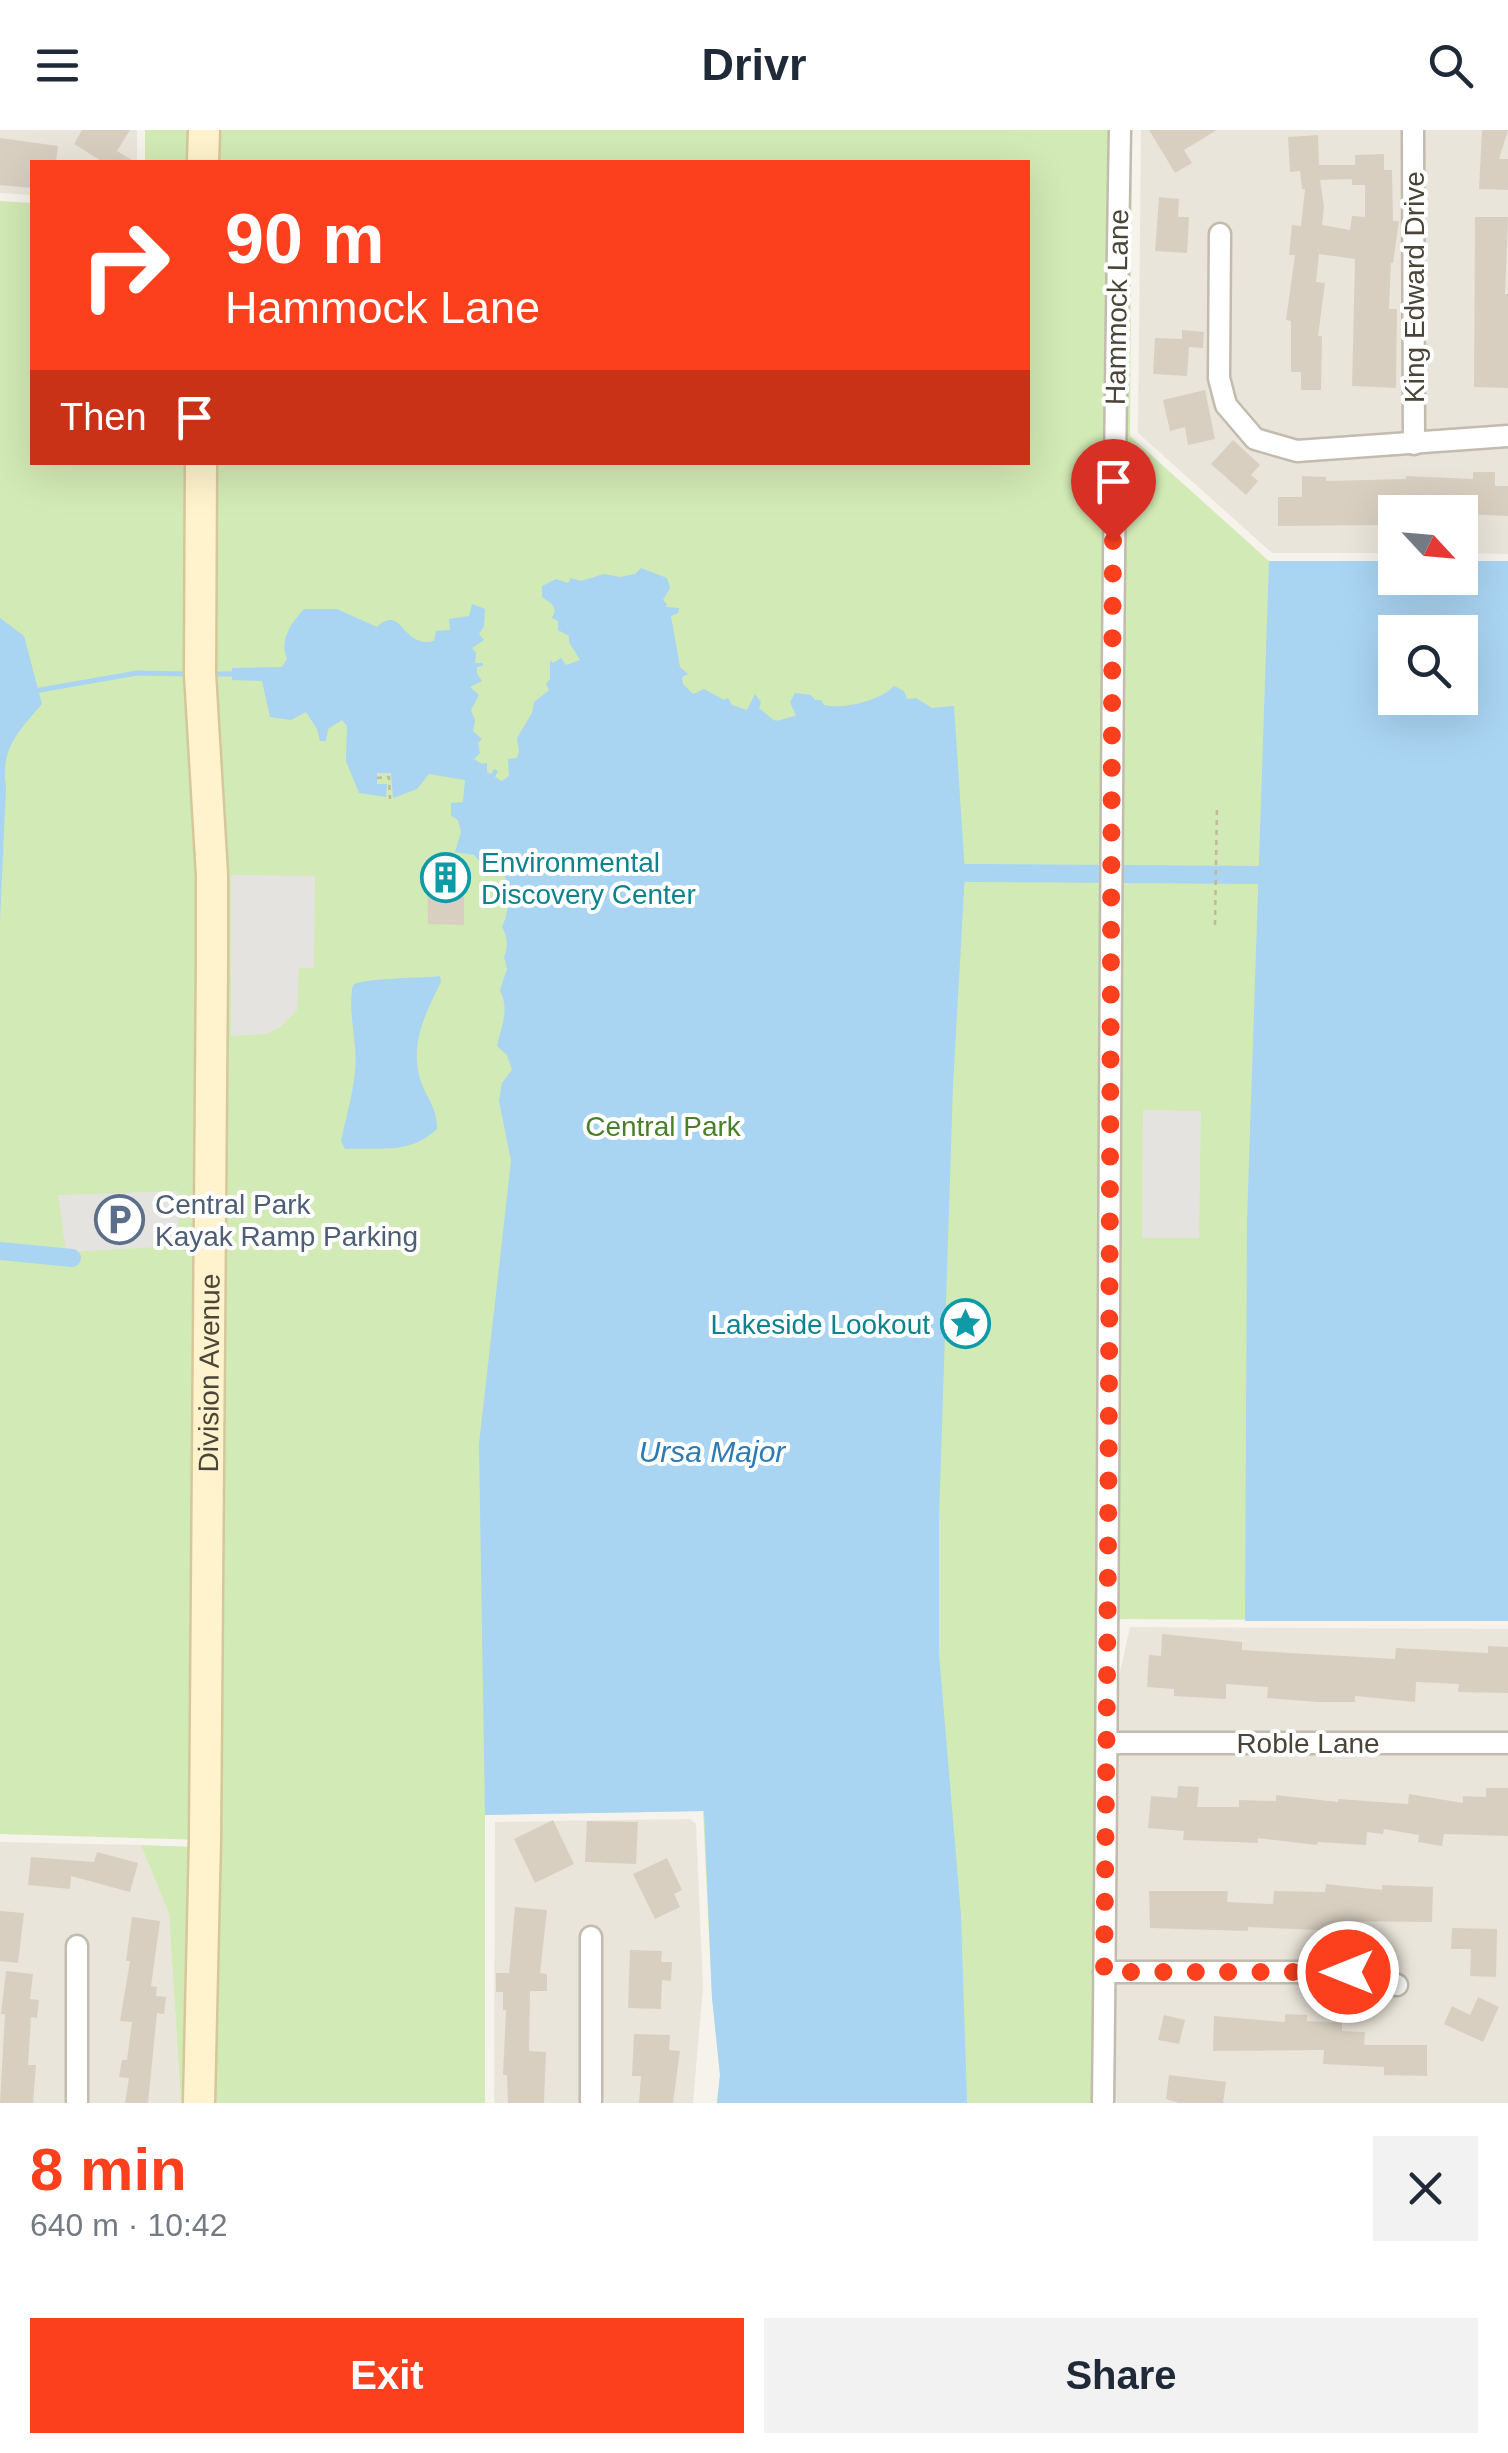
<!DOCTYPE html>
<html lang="en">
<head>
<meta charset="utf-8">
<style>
	body { margin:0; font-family:Helvetica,sans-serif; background:#f2f2f3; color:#1f2937; height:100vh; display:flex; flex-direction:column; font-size:38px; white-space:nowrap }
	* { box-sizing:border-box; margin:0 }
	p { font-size:32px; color:#747a83 }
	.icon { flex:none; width:55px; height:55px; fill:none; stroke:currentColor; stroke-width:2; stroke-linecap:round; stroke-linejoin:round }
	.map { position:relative; height:1973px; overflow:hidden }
	.drawer { display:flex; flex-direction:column; background:#fff; flex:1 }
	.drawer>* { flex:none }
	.banner { position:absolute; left:30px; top:30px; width:1000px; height:305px; border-radius:0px; box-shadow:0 10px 40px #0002; background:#fc3f1d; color:#fff; overflow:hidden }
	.needle { width:65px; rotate:116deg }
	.buttons { position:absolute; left:1378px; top:365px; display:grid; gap:20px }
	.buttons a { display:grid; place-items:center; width:100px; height:100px; border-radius:0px; background:#fff; box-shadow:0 10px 40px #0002; font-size:50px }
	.pin { position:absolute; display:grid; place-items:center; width:85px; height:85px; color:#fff; margin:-102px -42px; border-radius:50% 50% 50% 0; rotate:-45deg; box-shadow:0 0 10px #0007 }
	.pin .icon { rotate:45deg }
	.me { position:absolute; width:110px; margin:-55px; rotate:270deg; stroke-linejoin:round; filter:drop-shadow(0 0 8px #0008) }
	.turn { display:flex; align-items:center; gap:35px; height:210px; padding:0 30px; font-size:45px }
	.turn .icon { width:130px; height:130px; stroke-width:2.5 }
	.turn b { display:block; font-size:70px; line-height:85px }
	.then { display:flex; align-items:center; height:95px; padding:0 30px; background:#0003; gap:20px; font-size:38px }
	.round { display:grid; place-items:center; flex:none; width:105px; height:105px; border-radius:0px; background:#f2f2f3 }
	.headline { display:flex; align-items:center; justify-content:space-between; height:170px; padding:0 30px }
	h1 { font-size:60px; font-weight:700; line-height:75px; color:#fc3f1d }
	.primary-button { display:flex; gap:20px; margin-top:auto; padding:20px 30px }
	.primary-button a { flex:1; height:115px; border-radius:0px; background:#fc3f1d; color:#fff; font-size:40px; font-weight:700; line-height:115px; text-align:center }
	.primary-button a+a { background:#f2f2f3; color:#1f2937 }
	header { display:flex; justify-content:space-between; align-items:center; height:130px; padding:0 30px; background:#fff; font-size:45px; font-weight:700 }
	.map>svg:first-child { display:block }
</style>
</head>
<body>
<header><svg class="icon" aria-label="menu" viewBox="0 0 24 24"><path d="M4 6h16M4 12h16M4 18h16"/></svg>Drivr<svg class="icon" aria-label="search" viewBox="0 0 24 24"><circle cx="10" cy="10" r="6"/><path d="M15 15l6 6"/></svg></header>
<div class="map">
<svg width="1508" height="1973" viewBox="0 0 1508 1973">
	<rect width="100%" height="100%" fill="#f6f3ec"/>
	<!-- residential -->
	<g fill="#eae5da">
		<path d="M0,0H137V31L32,32V65L0,63Z"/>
		<path d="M1141,0H1403L1404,305L1298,312L1261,301L1235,272L1229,248L1230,96L1211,94L1209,247L1216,276L1299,330L1508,316V424L1460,423V382H1395V423H1272L1138,303Z"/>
		<path d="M1423,0H1508V297L1424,304Z"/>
		<path d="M1130,1497L1508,1499V1604H1118V1551Z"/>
		<path d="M1117,1622H1508V1973H1113L1114,1851H1348L1373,1854L1403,1867L1409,1851L1378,1837L1114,1833Z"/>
		<path d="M690,1689L696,1694L703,1857L693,1973H600L601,1799L582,1797L581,1973H494L495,1692Z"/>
		<path d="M0,1712L141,1715L169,1784L181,1973H87V1808L68,1806L67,1973H0Z"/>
	</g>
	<!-- green -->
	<g fill="#d2eab5" fill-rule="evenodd">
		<path d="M145,0H1132L1130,306L1269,431H1395V448H1460V431H1508V1491L1109,1489L1103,1973H717L720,1945L712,1867L703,1681L485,1685V1973H198L205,1710L0,1704V71L32,73V332H1028V32H145ZM1395,502H1460V568H1395Z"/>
		<path d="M141,1715L195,1717L189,1973H181L169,1784Z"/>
	</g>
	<!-- parking -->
	<g fill="#e5e3e0">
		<path d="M231,745L315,746L314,838H299L297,880L280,897L267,904L231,906Z"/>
		<path d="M1143,980L1201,981L1199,1108H1142Z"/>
		<path d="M178,1061V1116L66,1122L58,1065Z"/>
	</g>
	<!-- water -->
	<g fill="#a9d4f2" fill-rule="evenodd">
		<path d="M1269,431H1395V448H1460V431H1508V1491H1245L1247,1092ZM1395,502H1460V568H1395Z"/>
		<path d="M641,438L667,448L670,458L663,470L667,474L666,477L679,478L678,483L671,486L680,537L688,544L682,547L683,554L693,564L704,559L724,570L728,568L732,575L747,580L755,564L761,572L759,578C781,596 770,591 796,586L790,572L795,563L811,565L815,570H821L824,575C842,580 882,570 894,556L904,561L907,569L916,568L932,578L954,576L965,743L953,955L939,1389V1524L961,1785L967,1973H717L720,1945L712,1867L704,1681L485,1685L479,1314L511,1031L499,971L502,953L512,940L507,925L497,916C501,896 510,881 500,860L507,839L504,827C508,819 508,806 502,797C510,780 512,754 500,738L482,734L474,725L455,722L461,702L458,690L451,686V673L463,672L465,650L429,644L417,659L393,668L391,643H377V654H387L386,667L359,663L346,631L347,596L342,590L328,599L326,611H320L317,599L306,582L291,590L270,587L262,551L232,550V538L282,537L287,529C279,509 291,494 304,479H337L377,497C403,473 401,519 434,511L436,501L450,500L449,489L469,486L472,474L485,479L484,496L479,504L484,510L472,518L476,523L475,533H483V536L477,537V544L482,551L470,557L479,565L471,580L475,590L473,601L482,609L478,613L480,623L474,629L482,634L487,633V642L491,644L494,639L498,641L495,647L502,651L509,646L508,629L517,628L519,621L517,608L532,583L534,572L549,560L546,554L550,549V530L553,533L561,528L566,535L580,530L569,512V506L558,500V491L552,488L555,481L552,474L542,467V456L556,449L568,453L571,448L581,451L604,444L620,447L635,444Z"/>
		<path d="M0,488L24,506L42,574C18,602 0,619 6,657L0,791Z"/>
		<path d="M440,846L441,852C426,882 411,911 419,945C424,966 438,977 437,999C409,1025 382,1017 345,1019L341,1011C346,988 353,964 355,941C358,913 347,881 353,855C367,847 419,849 440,846Z"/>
	</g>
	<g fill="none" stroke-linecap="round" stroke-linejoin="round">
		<!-- stream -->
		<g stroke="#a9d4f2" stroke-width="5">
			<path d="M210,544H232"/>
			<path d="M40,560L137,543L189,544"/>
		</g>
		<!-- canal -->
		<g stroke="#a9d4f2" stroke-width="18">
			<path d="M965,743L1258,745"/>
			<path d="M0,1121L72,1128"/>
		</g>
	</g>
	<!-- building -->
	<g fill="#d8cfc1" fill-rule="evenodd">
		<path d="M82,0H130L117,21L135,32H103L74,14Z"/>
		<path d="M1149,0H1217L1184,20L1192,33L1175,43Z"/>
		<path d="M1482,0H1508L1499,29H1508V60L1479,59Z"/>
		<path d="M1318,5L1319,35H1355V25L1384,24V40H1392L1393,91H1399L1393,133H1391L1389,179H1397L1396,258L1352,256L1355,129L1319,124L1316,152L1325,153L1318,206H1322L1321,260H1301V242H1291V191L1286,190L1295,125H1289L1292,95L1301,96L1305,59H1302L1300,41L1290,42L1288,7ZM1352,49V55H1365V87L1352,86L1350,100L1322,95L1324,77L1320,50Z"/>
		<path d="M0,8L58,16L56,32H32V58L0,55Z"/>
		<path d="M1159,67L1179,69L1178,87H1189L1187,123L1155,121Z"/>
		<path d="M1475,87H1508L1505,164H1508V258L1474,257Z"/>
		<path d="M1182,200L1204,202L1203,218L1189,217L1187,246L1153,244L1155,208L1182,209Z"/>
		<path d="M1205,260L1215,309L1188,315L1185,297L1170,301L1163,270Z"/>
		<path d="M1233,310L1260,335L1251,345L1258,351L1246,365L1211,334Z"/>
		<path d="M1473,342H1495V356H1508V386L1421,382V378L1390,376L1391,395L1278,396V367H1302V346L1326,347V351L1406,349V346L1473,349Z"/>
		<path d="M427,730H464V795L428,794Z"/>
		<path d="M1162,1504L1242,1512V1520L1395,1529L1396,1518L1488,1523V1516L1508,1517V1563L1458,1562L1459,1554L1416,1552L1415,1572L1355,1566V1572H1318L1267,1568L1268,1557L1226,1554V1569L1174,1566V1559L1147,1557L1149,1525L1161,1526Z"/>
		<path d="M1178,1656L1199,1657L1197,1677H1239V1670L1276,1671V1665L1338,1672V1669L1408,1674L1409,1664L1463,1673V1666L1486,1667V1658H1508V1706L1444,1704L1442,1716L1418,1712L1419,1705L1384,1699L1383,1704L1367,1702L1366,1715L1318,1712L1317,1715L1258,1708V1713L1183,1710L1184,1701L1148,1698L1151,1666L1177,1668Z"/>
		<path d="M553,1690L574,1734L535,1753L514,1709Z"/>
		<path d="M587,1691L638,1692L636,1734L585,1732Z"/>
		<path d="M97,1722L138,1733L130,1762L71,1746L70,1759L28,1755L31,1727L94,1732Z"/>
		<path d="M667,1728L682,1760L674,1764L680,1777L655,1789L633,1744Z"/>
		<path d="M1326,1754L1382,1760V1755L1433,1757L1432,1792L1344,1791L1343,1801L1248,1797V1801L1150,1798L1149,1761H1228L1227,1772L1273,1774L1274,1761L1325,1762Z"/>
		<path d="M515,1777L547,1780L540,1843L547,1844V1861H530L529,1921L546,1922L544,1973H508L507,1945H503L506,1880H503V1862H496V1843H509Z"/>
		<path d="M0,1781L24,1783L18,1833L0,1831Z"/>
		<path d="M132,1787L160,1791L151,1856L157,1857L156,1866L166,1867L164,1884L157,1883L148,1973H125L129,1948L119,1947L122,1930H127L132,1892L120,1891L130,1831H126Z"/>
		<path d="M1452,1798L1497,1799L1496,1847L1470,1846L1471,1819H1451Z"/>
		<path d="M630,1820L662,1821L661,1832H672L671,1851L662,1850L661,1879L628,1878Z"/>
		<path d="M6,1841L33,1844L30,1869L39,1870L37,1888L31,1887L28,1935H36L33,1973H0L5,1884H1Z"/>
		<path d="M1478,1867L1499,1877L1483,1912L1444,1894L1452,1876L1470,1885Z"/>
		<path d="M1285,1884L1307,1885V1891L1342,1893V1901L1365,1902L1364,1915H1427V1946L1384,1945V1937L1323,1934L1324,1920L1213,1921L1214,1886L1285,1892Z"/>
		<path d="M1164,1885L1185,1890L1179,1914L1158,1910Z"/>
		<path d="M634,1904L670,1905L669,1920L680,1921L673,1973H639L641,1946H632Z"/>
		<path d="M1169,1945L1226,1952L1223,1973H1179L1166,1969Z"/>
	</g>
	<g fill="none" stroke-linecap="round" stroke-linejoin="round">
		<defs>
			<g id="street">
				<path d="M1413,0L1414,314"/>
				<path d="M1220,104L1219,248L1226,275L1255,309L1297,321L1508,306"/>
				<path d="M1108,1613H1508"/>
				<path d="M77,1816V1973"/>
				<path d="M1104,1842H1348L1374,1846L1397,1855"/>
				<path d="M591,1973V1807"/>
				<path d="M1103,1973C1111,1315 1108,658 1120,0"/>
			</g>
			<g id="secondary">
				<path d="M203,32L204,0"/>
				<path id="s1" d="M199,1973L205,1709L212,831V745L200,544L201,332"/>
			</g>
		</defs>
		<!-- street casing -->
		<use href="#street" stroke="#c2bbae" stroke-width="25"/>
		<!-- secondary casing -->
		<use href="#secondary" stroke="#d6c79b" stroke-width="35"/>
		<!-- path -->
		<g stroke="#c4b79f" stroke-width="2.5" stroke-dasharray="5 5" stroke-linecap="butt">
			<path d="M377,648L389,647L390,669"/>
			<path d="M1215,795L1217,675"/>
		</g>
		<!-- street -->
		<use href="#street" stroke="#fff" stroke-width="20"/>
		<!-- secondary -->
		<use href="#secondary" stroke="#fff3cd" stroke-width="30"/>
	</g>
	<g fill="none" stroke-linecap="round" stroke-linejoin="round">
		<!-- route -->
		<path stroke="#fc3f1d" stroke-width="18" stroke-dasharray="0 32.4" d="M1113,411C1110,888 1110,1365 1104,1842H1348"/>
	</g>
	<!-- icons -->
	<defs>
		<symbol id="building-ring" viewBox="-11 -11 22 22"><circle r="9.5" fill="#fff" stroke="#0f9aa8" stroke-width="1.5"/><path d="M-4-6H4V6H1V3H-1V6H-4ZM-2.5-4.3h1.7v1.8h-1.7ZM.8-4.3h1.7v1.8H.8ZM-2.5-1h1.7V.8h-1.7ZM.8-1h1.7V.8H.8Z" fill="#0f9aa8"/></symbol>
		<symbol id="parking-ring" viewBox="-11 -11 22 22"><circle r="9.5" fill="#fff" stroke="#5c6f8a" stroke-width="1.5"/><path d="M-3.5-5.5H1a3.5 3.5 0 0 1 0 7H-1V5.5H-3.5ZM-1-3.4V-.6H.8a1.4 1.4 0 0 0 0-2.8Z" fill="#5c6f8a"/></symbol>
		<symbol id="sight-ring" viewBox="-11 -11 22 22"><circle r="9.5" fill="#fff" stroke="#0f9aa8" stroke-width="1.5"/><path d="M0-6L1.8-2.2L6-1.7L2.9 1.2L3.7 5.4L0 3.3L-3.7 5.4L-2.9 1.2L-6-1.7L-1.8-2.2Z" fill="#0f9aa8"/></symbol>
	</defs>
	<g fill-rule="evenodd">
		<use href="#building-ring" x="418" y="720" width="55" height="55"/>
		<use href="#parking-ring" x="92" y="1062" width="55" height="55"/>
		<use href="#sight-ring" x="938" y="1166" width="55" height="55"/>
	</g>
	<g text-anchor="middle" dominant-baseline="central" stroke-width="8" stroke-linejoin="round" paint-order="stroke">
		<!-- street labels -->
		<g font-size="28" fill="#4b4439" stroke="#fff">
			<text transform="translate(1414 157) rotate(-90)">King Edward Drive</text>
			<text transform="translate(1117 177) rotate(-89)">Hammock Lane</text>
			<text stroke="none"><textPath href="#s1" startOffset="730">Division Avenue</textPath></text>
			<text x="1308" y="1613">Roble Lane</text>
		</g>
		<!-- culture labels -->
		<g font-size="28" fill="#0d838f" stroke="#fff" text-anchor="start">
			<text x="481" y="732">Environmental<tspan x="481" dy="32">Discovery Center</tspan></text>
			<text x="930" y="1194" text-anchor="end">Lakeside Lookout</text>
		</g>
		<!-- park labels -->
		<g font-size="28" fill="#4a7f2a" stroke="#fff">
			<text x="663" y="996">Central Park</text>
		</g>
		<!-- service labels -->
		<g font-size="28" fill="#4e5e75" stroke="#fff" text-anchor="start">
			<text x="155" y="1074">Central Park<tspan x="155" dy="32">Kayak Ramp Parking</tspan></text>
		</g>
		<!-- water labels -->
		<g font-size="30" font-style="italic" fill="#2e7ab2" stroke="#fff">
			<text x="712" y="1321">Ursa Major</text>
		</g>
	</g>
</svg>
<div class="buttons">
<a><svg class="needle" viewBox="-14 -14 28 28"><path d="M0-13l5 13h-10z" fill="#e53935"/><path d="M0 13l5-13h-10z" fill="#747a83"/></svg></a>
<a><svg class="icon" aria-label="search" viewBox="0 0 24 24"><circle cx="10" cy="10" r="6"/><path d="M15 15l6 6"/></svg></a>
</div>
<div class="pin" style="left:1113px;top:411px;background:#d93025"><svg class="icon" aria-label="arrive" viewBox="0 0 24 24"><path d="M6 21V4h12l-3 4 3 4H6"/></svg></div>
<svg class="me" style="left:1348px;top:1842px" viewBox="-20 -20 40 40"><circle r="17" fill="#fc3f1d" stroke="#fff" stroke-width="3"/><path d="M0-11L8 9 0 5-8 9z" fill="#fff"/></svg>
<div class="banner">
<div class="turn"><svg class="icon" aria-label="right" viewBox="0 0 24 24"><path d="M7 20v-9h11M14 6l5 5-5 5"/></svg><div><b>90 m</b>Hammock Lane</div></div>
<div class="then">Then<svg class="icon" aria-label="arrive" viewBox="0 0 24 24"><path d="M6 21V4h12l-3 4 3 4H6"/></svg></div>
</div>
</div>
<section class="drawer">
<div class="headline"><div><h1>8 min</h1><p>640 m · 10:42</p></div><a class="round"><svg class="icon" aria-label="close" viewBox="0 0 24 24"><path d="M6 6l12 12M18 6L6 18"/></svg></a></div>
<div class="primary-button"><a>Exit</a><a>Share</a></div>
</section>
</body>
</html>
